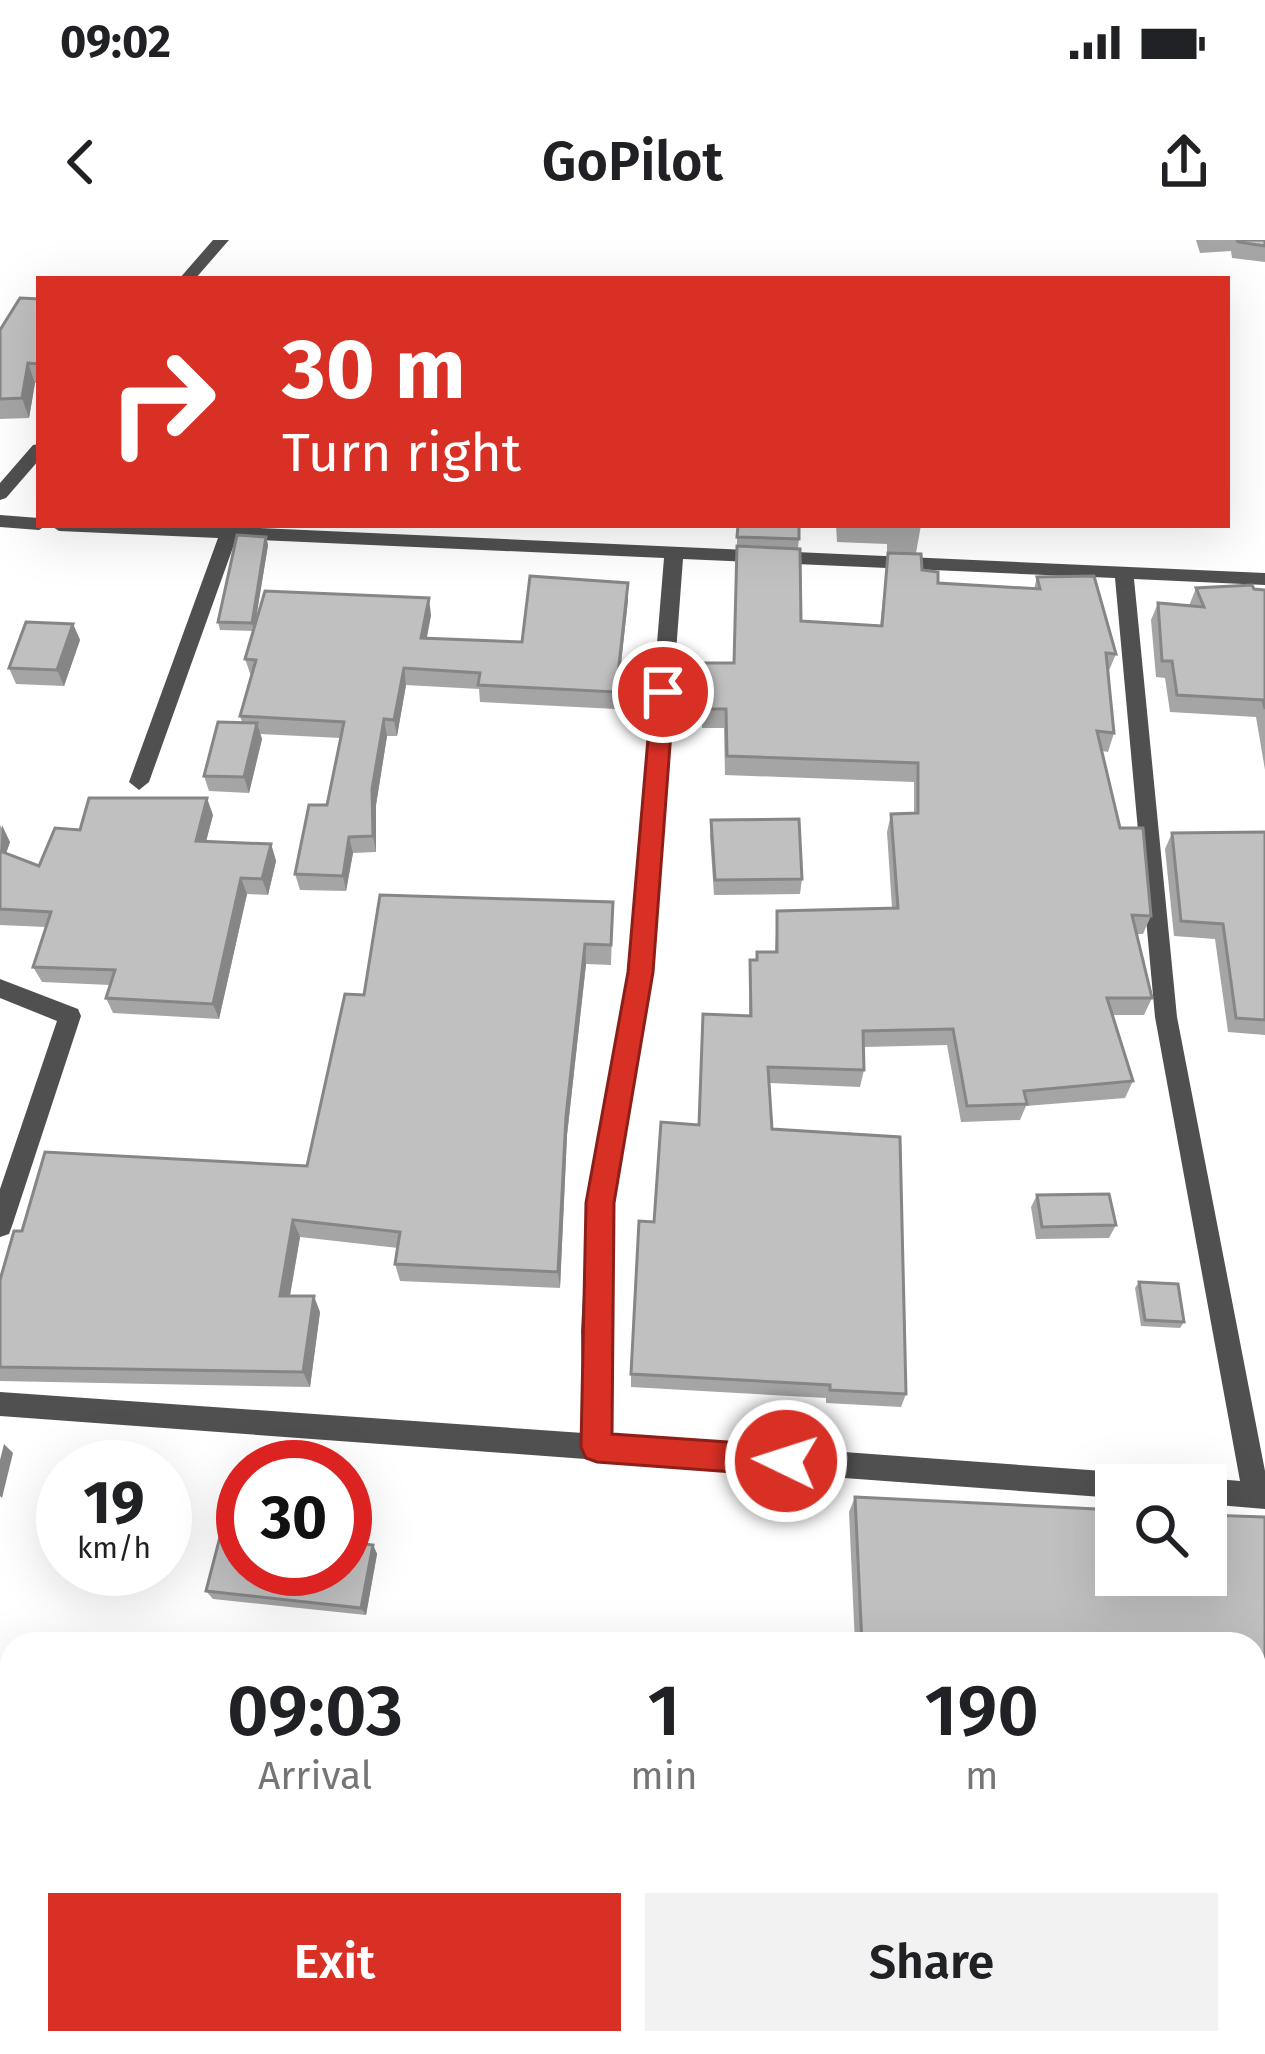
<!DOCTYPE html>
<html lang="en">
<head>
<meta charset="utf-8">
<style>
	body { margin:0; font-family:"Fira Sans",sans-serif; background:#f2f2f2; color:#202124; height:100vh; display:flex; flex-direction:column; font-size:45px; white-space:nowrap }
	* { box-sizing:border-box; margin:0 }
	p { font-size:39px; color:#757577 }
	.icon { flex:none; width:66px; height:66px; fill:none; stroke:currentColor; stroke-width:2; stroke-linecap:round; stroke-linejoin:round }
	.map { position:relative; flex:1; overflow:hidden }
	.drawer { position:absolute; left:0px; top:1392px; width:1266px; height:423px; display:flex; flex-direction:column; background:#fff; border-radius:36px 36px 0 0; box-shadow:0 12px 48px #0002 }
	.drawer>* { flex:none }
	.banner { position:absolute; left:36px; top:36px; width:1194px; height:252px; border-radius:0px; box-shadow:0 12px 48px #0002; background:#d93025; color:#fff; overflow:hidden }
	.controls { position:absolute; left:1095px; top:1224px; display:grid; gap:24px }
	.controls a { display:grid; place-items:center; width:132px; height:132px; border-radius:0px; background:#fff; box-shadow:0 12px 48px #0002; font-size:60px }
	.speed { position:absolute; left:36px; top:1200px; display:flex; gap:24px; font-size:60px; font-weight:700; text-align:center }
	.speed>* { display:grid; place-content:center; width:156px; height:156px; border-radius:50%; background:#fff; box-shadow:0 12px 48px #0002; line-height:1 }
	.speed small { font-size:30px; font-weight:400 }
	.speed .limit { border:18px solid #d22; background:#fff; color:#111 }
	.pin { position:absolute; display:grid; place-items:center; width:102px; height:102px; color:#fff; margin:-51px; border:6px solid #fff; border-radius:50%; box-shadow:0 3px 12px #0007 }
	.me { position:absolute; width:132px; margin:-66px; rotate:274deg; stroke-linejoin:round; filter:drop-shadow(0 0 9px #0008) }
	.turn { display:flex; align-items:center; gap:42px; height:252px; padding:0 48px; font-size:54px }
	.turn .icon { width:156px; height:156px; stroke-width:2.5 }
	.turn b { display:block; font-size:84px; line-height:102px }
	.eta { display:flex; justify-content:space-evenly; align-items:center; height:204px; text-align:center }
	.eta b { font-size:72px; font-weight:600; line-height:84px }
	.primary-button { display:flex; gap:24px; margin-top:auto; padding:24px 48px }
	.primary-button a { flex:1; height:138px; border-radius:0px; background:#d93025; color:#fff; font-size:48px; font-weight:600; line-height:138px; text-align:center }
	.primary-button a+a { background:#f2f2f2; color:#202124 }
	.status { display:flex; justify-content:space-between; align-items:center; height:84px; padding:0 60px; background:#fff; direction:ltr }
	.status svg { height:33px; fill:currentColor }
	header { display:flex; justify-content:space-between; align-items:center; height:156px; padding:0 48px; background:#fff; font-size:54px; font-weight:600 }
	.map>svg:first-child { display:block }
</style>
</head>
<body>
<div class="status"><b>09:02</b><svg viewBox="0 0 49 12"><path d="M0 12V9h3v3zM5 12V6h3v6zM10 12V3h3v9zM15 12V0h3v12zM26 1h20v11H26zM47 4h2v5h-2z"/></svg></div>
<header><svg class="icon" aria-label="back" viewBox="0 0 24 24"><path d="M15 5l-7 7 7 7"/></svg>GoPilot<svg class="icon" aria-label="share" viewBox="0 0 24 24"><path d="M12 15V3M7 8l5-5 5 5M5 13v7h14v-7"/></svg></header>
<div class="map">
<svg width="1265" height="1814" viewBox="0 0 1265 1814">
	<rect width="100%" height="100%" fill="#fff"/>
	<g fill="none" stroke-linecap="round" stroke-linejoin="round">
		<!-- street -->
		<g fill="#505050" fill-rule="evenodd">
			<path d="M213,0H229L195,39H179Z"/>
			<path d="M39,204V220L6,258L0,260V243L33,205Z"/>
			<path d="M0,275L39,278V285H47L39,290L0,287Z"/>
			<path d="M50,285H190L1265,333V345L1134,339L1177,777L1265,1231V1269L1206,1264V1245H1195L1206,1238L1240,1241L1155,777L1115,338L683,319L652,732L612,963L607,1091L610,1195L1117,1232L1127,1236L1131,1245H1116V1258L0,1176V1152L583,1193L581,1091L588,963L630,732L664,318L236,299L149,542L139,550L129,542L218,298L59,291Z"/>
			<path d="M0,739L78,769L81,776L12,986L9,994L0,997V949L57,781L0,758Z"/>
		</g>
	</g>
	<!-- wall -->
	<g fill="#a5a5a5">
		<path d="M1196,0H1265V22L1232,18L1231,11L1200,13Z"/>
		<path d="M39,59V143H35L29,178L0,179V90Z"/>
		<path d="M737,285L799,299L798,308L737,305Z"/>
		<path d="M836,285H921L916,313L887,312V304L837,302Z"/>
		<path d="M266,297L268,305L254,390L431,375L427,398L522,402L628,360L616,469L480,462L479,449L406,445L397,496H387L376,565V612L353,613L346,651L300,650L295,634L327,565L341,498L260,494L262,499L249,553L209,551L204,536L242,482L240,476L251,436L245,419L254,391L220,390L218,382Z"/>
		<path d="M888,313L922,330L938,343L1034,349L1037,337L1116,414L1108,433L1114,493L1108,512L1102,511L1120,588L1151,676L1143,694H1137L1152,758L1144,775H1112L1133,841L1125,858L1026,866L1020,880L961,882L947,805L864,807V830L860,847L769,843L772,889L906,1154L901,1167L826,1163V1158L631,1147V1134L654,982L749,776L750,720H756L775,712L777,671L892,668L887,592L891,574L914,573V542L725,535L724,488H702L703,423H733L801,381L880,386Z"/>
		<path d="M1196,348L1265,350V530L1256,477L1170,472L1165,438L1156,437L1151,380L1158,363L1189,366Z"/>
		<path d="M73,384L80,400L64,446L16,444L9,428Z"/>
		<path d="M213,575L206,601L271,604L276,621L268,655L247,654L219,779L113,773L106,758L110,745L42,742L33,727L46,687L0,685V585L10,602L6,613L39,626L80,590Z"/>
		<path d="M711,580L802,639L800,654L714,655L710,596Z"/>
		<path d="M1265,592V795L1228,792L1215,699L1174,696L1165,609L1172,593Z"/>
		<path d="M613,662L611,725L586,724L567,895L560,1048L400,1041L395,1024L398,1008L300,997L290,1056L320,1072L310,1147L0,1141V1040L22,991L307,926L364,755Z"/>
		<path d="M1037,955L1116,985L1109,998L1036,999L1031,967Z"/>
		<path d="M1139,1042L1184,1082L1180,1088L1141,1086L1135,1048Z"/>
		<path d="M855,1257L1265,1277V1494H1254V1404H855L849,1272Z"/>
		<path d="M373,1305L377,1314L366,1375L213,1359L206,1351Z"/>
		<path d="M12,1444V1514L0,1515V1445Z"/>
	</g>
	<!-- shaded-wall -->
	<g fill="#868686">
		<path d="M28,123L35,143L29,178L22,158Z"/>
		<path d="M266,297L268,305L254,391L252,383Z"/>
		<path d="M628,343V360L616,469V452Z"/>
		<path d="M429,358L431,375L423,415L421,398Z"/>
		<path d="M73,384L80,400L64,446L57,430Z"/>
		<path d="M404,428L406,445L397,496L394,480Z"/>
		<path d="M384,479L387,496L376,565V612L373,596L372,549Z"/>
		<path d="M257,483L262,499L249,553L244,537Z"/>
		<path d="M207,558L213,575L202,617L196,601Z"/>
		<path d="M2,585L10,602L2,625L0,621Z"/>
		<path d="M349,597L353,613L346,651L343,636Z"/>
		<path d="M271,604L276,621L268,655L262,639Z"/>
		<path d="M241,638L247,654L219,779L213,764Z"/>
		<path d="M585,704L586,724L567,895L560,1048L558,1032L566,876Z"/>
		<path d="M293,980L300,997L287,1072L280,1056Z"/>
		<path d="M314,1056L320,1072L310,1147L303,1132Z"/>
		<path d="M4,1204L13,1213L2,1258L0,1256V1220Z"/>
		<path d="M373,1305L377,1314L366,1375L361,1368Z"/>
		<path d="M0,1748L10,1749L1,1814H0Z"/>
	</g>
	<!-- building -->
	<g fill="#c0c0c0" stroke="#868686" stroke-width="3">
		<path d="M1237,0H1265V6L1238,2Z"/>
		<path d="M20,58L39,59V124L28,123L22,158L0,159V90Z"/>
		<path d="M738,285H799V299L737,297Z"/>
		<path d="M237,295L266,297L252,383L218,382Z"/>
		<path d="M737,306L800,309L801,381L882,386L888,313L921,314L922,330L938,332V343L1040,349L1037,337L1094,336L1116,414L1106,413L1114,493L1097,491L1120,588H1143L1151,676L1132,675L1152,758H1107L1133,841L1024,851L1027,864L967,866L953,789L863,791L864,830L768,827L772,889L900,897L906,1154L830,1150V1145L631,1134L639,981L654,982L661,882L699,885L703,774L751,776L750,720H757V712H777V671L898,668L891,574L918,573V523L727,516L726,469H703V423H734Z"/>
		<path d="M530,336L628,343L616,452L478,445L480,433L404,428L394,480L384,479L372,549L373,596L349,597L343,636L295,634L309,565H327L344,482L240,476L256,420L245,419L265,351L429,358L421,398L522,402Z"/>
		<path d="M1252,345L1254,349L1265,350V469L1263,460L1177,455L1172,421H1162L1158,363L1204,367L1196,348Z"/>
		<path d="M26,382L73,384L57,430L9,428Z"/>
		<path d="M218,482L257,483L244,537L204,536Z"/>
		<path d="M89,558H207L196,601L271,604L262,639L241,638L213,764L106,758L115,730L33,727L51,672L0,669V611L39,626L55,588L80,590Z"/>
		<path d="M799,579L802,639L715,640L711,580Z"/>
		<path d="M1265,592V780L1236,778L1223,684L1181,681L1172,593Z"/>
		<path d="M380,655L613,662L611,705L585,704L566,876L558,1032L395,1024L400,992L293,980L280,1056H314L303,1132L0,1127V1040L14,991H22L45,912L307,926L345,754L364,755Z"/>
		<path d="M1109,954L1116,985L1042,987L1037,955Z"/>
		<path d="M1139,1042L1178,1044L1184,1082L1145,1080Z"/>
		<path d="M855,1257L1116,1270V1335H1206V1275L1265,1277V1484H1254V1404H862Z"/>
		<path d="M222,1289L243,1291V1329H345V1302L373,1305L361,1368L206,1351Z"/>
		<path d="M12,1444V1508L0,1509V1445Z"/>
		<path d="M1254,1594H1265V1696L1254,1695Z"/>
		<path d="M12,1619L11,1671H0V1620Z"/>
		<path d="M549,1803H841L842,1813L846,1814H664V1808L549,1809Z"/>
	</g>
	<!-- route -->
	<path fill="#d93025" stroke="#8d1f18" stroke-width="3" d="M663,444L674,452L653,732L614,963L612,1194L786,1206L797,1211L801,1221L797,1231L786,1236L597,1222L586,1218L581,1207L586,963L628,732L652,452Z"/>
</svg>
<div class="controls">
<a><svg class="icon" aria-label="search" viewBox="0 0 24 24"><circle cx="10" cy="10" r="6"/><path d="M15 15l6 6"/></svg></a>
</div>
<div class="speed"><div>19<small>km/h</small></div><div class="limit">30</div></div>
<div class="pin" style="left:663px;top:452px;background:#d93025"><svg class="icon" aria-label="arrive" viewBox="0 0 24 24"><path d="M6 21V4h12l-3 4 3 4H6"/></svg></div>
<svg class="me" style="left:786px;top:1221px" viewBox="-20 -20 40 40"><circle r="17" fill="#d93025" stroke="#fff" stroke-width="3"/><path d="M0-11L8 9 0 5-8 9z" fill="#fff"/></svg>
<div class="banner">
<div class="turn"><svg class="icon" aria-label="right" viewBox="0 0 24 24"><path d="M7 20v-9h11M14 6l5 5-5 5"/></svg><div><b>30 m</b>Turn right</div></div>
</div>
<section class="drawer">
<div class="eta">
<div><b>09:03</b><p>Arrival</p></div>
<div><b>1</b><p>min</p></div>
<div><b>190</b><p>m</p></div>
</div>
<div class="primary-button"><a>Exit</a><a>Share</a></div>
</section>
</div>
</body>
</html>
